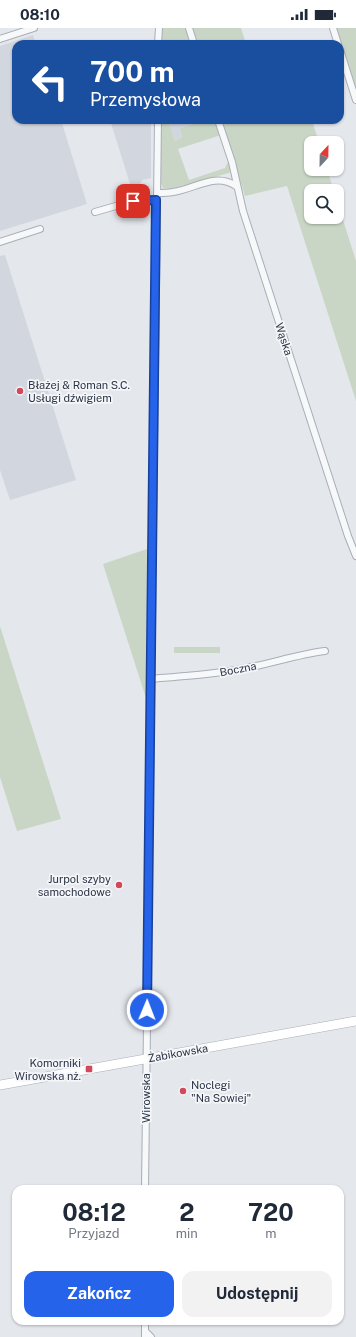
<!DOCTYPE html>
<html lang="pl">
<head>
<meta charset="utf-8">
<style>
	body { margin:0; font-family:"Public Sans",sans-serif; background:#f2f2f3; color:#1f2937; height:100vh; display:flex; flex-direction:column; font-size:15px; white-space:nowrap }
	* { box-sizing:border-box; margin:0 }
	p { font-size:13px; color:#747a83 }
	.icon { flex:none; width:22px; height:22px; fill:none; stroke:currentColor; stroke-width:2; stroke-linecap:round; stroke-linejoin:round }
	.map { position:relative; flex:1; overflow:hidden }
	.drawer { position:absolute; left:12px; top:1157px; width:332px; height:140px; display:flex; flex-direction:column; background:#fff; border-radius:12px; box-shadow:0 1px 3px #0004 }
	.drawer>* { flex:none }
	.top-card { position:absolute; left:12px; top:12px; width:332px; height:84px; border-radius:12px; box-shadow:0 1px 3px #0004; background:#1a4fa0; color:#fff; overflow:hidden }
	.needle { width:26px; rotate:22deg }
	.buttons { position:absolute; left:304px; top:108px; display:grid; gap:8px }
	.buttons a { display:grid; place-items:center; width:40px; height:40px; border-radius:8px; background:#fff; box-shadow:0 1px 3px #0004; font-size:20px }
	.pin { position:absolute; display:grid; place-items:center; width:34px; height:34px; color:#fff; margin:-17px; border-radius:8px; box-shadow:0 2px 6px #0006 }
	.me { position:absolute; width:44px; margin:-22px; rotate:1deg; stroke-linejoin:round; filter:drop-shadow(0 0 3px #0008) }
	.turn { display:flex; align-items:center; gap:14px; height:84px; padding:0 12px; font-size:18px }
	.turn .icon { width:52px; height:52px; stroke-width:2.5 }
	.turn b { display:block; font-size:28px; line-height:34px }
	.eta { display:flex; justify-content:space-evenly; align-items:center; height:68px; text-align:center }
	.eta b { font-size:24px; font-weight:700; line-height:28px }
	.action { display:flex; gap:8px; margin-top:auto; padding:8px 12px }
	.action a { flex:1; height:46px; border-radius:12px; background:#2563eb; color:#fff; font-size:16px; font-weight:700; line-height:46px; text-align:center }
	.action a+a { background:#f2f2f3; color:#1f2937 }
	.status { display:flex; justify-content:space-between; align-items:center; height:28px; padding:0 20px; background:#fff; direction:ltr }
	.status svg { height:11px; fill:currentColor }
	.map>svg:first-child { display:block }
</style>
</head>
<body>
<div class="status"><b>08:10</b><svg viewBox="0 0 49 12"><path d="M0 12V9h3v3zM5 12V6h3v6zM10 12V3h3v9zM15 12V0h3v12zM26 1h20v11H26zM47 4h2v5h-2z"/></svg></div>
<div class="map">
<svg width="356" height="1309" viewBox="0 0 356 1309">
	<rect width="100%" height="100%" fill="#e4e7ec"/>
	<!-- built -->
	<g fill="#d2d6de">
		<path d="M33,7L36,16H16V92H61L87,176L0,203V18Z"/>
		<path d="M110,92H151V150L142,152L138,160L132,162Z"/>
		<path d="M168,92H207L180,100L182,111L175,113Z"/>
		<path d="M5,227L76,452L10,472L0,442V228Z"/>
	</g>
	<!-- green -->
	<g fill="#c9d6c5">
		<path d="M162,0H187L192,16H162Z"/>
		<path d="M192,0H241L246,16H197Z"/>
		<path d="M336,0H356V64Z"/>
		<path d="M161,92H168L175,113L182,110L180,100L207,92H216L221,107L178,121L189,152L225,140L229,132L231,141L229,145L170,161L163,160L161,155Z"/>
		<path d="M221,92H312L319,115H311V141H327L334,163H311V189H337V173L356,233V373L287,158L245,168Z"/>
		<path d="M147,521L146,670L103,536Z"/>
		<path d="M0,598L61,791L17,803L0,749Z"/>
		<rect x="174" y="619" width="46" height="6"/>
	</g>
	<g fill="none" stroke-linecap="round" stroke-linejoin="round">
		<defs>
			<g id="street">
				<path d="M189,0L194,16"/>
				<path d="M333,0L338,16"/>
				<path d="M0,11L34,0"/>
				<path d="M158,16L159,0"/>
				<path d="M340,22L356,72"/>
				<path d="M218,92L232,134L243,183L348,508L356,528"/>
				<path d="M157,165C162,165 168,165 173,164C195,161 215,144 236,158"/>
				<path d="M95,184L133,173L156,172"/>
				<path d="M0,214L40,201"/>
				<path d="M150,651C186,648 221,646 256,638C279,633 301,626 325,623"/>
				<path d="M145,1161L158,92"/>
				<path d="M145,1293V1309"/>
				<path d="M145,1303L151,1309"/>
			</g>
			<path id="secondary" d="M0,1057L356,993"/>
		</defs>
		<!-- street casing -->
		<use href="#street" stroke="#a9aeb7" stroke-width="8"/>
		<!-- secondary casing -->
		<use href="#secondary" stroke="#a9aeb7" stroke-width="10"/>
		<!-- street -->
		<use href="#street" stroke="#f7f8fa" stroke-width="6"/>
		<!-- secondary -->
		<use href="#secondary" stroke="#fff" stroke-width="9"/>
	</g>
	<g fill="none" stroke-linecap="round" stroke-linejoin="round">
		<defs>
			<path id="route" d="M133,173L156,172L147,982"/>
		</defs>
		<!-- route casing -->
		<use href="#route" stroke="#184099" stroke-width="10"/>
		<!-- route -->
		<use href="#route" stroke="#2563eb" stroke-width="7"/>
	</g>
	<!-- markers -->
	<g fill="#d1495b" stroke="#f4f6f9" stroke-width="1.5">
		<circle cx="20" cy="363" r="4"/>
		<circle cx="119" cy="857" r="4"/>
		<rect x="85" y="1037" width="8" height="8" rx="2"/>
		<circle cx="183" cy="1063" r="4"/>
	</g>
	<g text-anchor="middle" dominant-baseline="central" stroke-width="3.5" stroke-linejoin="round" paint-order="stroke">
		<!-- street labels -->
		<g font-size="11" fill="#2b3445" stroke="#f4f6f9">
			<text transform="translate(284 311) rotate(72)">Wąska</text>
			<text transform="translate(238 641) rotate(-11)">Boczna</text>
			<text transform="translate(178 1025) rotate(-10)">Żabikowska</text>
			<text transform="translate(146 1070) rotate(-90)">Wirowska</text>
		</g>
		<!-- poi labels -->
		<g font-size="11" fill="#2b3445" stroke="#f4f6f9" text-anchor="start">
			<text x="28" y="357">Błażej &amp; Roman S.C.<tspan x="28" dy="13">Usługi dźwigiem</tspan></text>
			<text x="111" y="851" text-anchor="end">Jurpol szyby<tspan x="111" dy="13">samochodowe</tspan></text>
			<text x="81" y="1035" text-anchor="end">Komorniki<tspan x="81" dy="13">Wirowska nż.</tspan></text>
			<text x="191" y="1057">Noclegi<tspan x="191" dy="13">"Na Sowiej"</tspan></text>
		</g>
	</g>
</svg>
<div class="buttons">
<a><svg class="needle" viewBox="-14 -14 28 28"><path d="M0-13l5 13h-10z" fill="#e53935"/><path d="M0 13l5-13h-10z" fill="#747a83"/></svg></a>
<a><svg class="icon" aria-label="search" viewBox="0 0 24 24"><circle cx="10" cy="10" r="6"/><path d="M15 15l6 6"/></svg></a>
</div>
<div class="pin" style="left:133px;top:173px;background:#d93025"><svg class="icon" aria-label="arrive" viewBox="0 0 24 24"><path d="M6 21V4h12l-3 4 3 4H6"/></svg></div>
<svg class="me" style="left:147px;top:982px" viewBox="-20 -20 40 40"><circle r="17" fill="#2563eb" stroke="#fff" stroke-width="3"/><path d="M0-11L8 9 0 5-8 9z" fill="#fff"/></svg>
<div class="top-card">
<div class="turn"><svg class="icon" aria-label="left" viewBox="0 0 24 24"><path d="M17 20v-9H6M10 6l-5 5 5 5"/></svg><div><b>700 m</b>Przemysłowa</div></div>
</div>
<section class="drawer">
<div class="eta">
<div><b>08:12</b><p>Przyjazd</p></div>
<div><b>2</b><p>min</p></div>
<div><b>720</b><p>m</p></div>
</div>
<div class="action"><a>Zakończ</a><a>Udostępnij</a></div>
</section>
</div>
</body>
</html>
